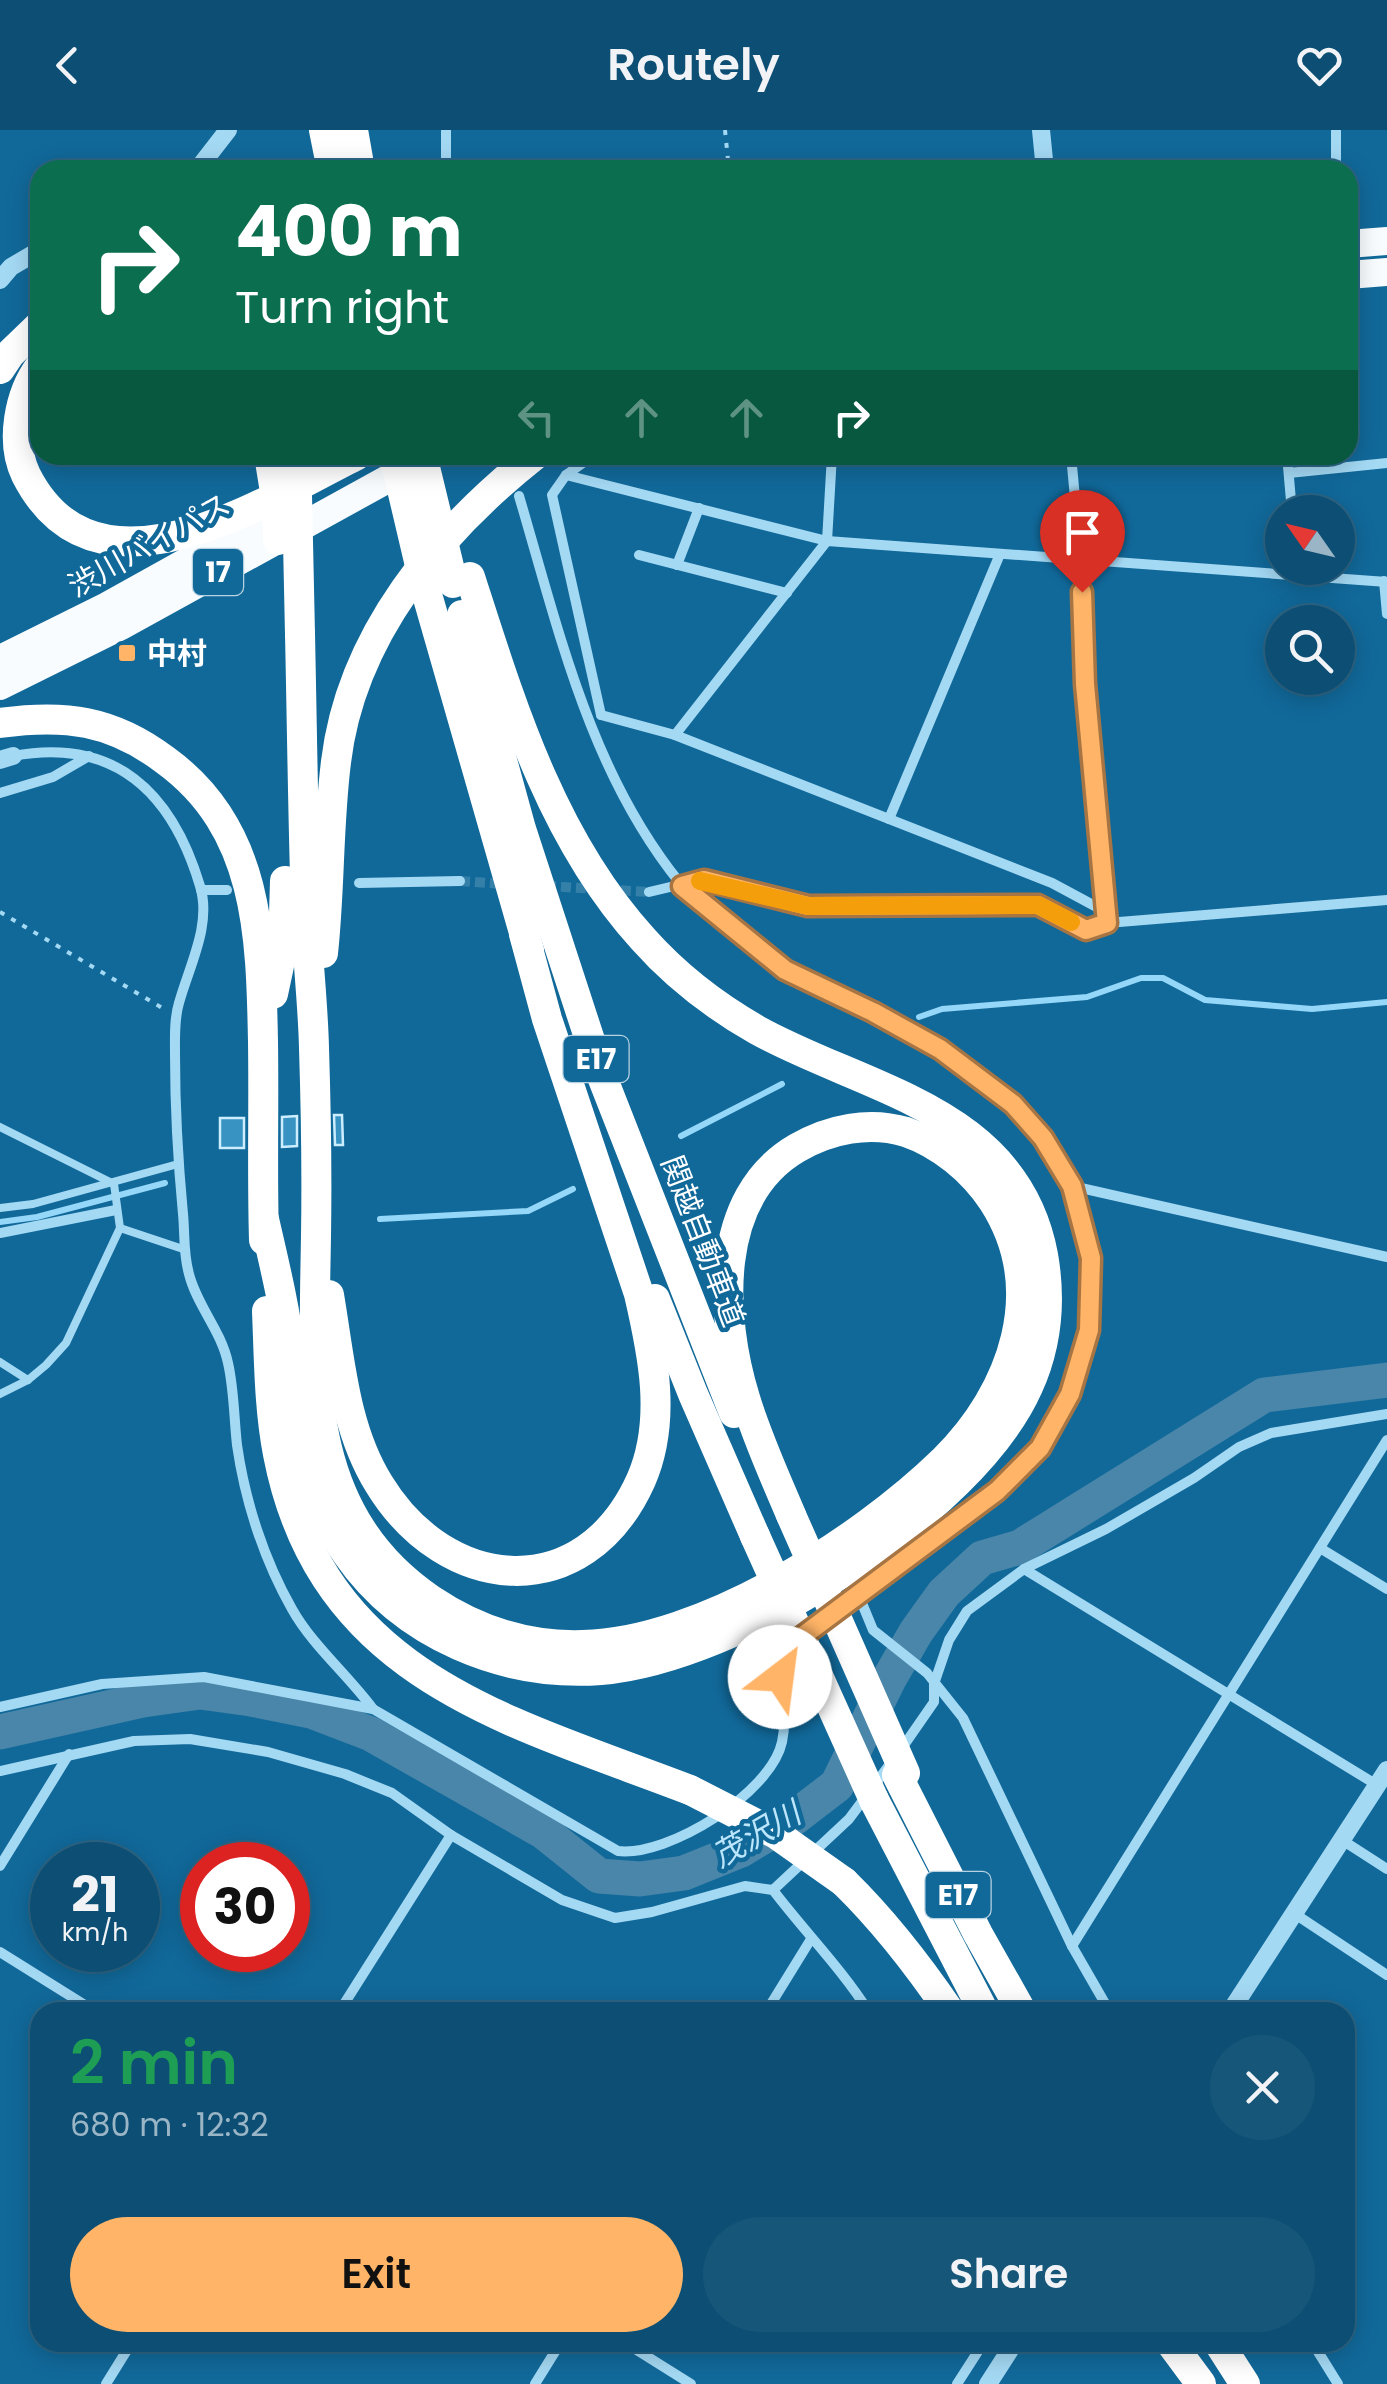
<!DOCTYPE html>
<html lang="en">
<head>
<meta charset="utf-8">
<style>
	body { margin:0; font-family:Poppins,"Noto Sans JP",sans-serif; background:#165679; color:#f1f3f6; height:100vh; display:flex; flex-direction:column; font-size:38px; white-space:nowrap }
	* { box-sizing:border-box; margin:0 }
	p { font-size:32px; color:#9ab5c5 }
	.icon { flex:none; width:55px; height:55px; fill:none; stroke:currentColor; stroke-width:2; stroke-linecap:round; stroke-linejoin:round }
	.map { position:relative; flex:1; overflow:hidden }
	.panel { position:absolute; left:30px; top:1872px; width:1325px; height:350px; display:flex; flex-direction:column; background:#0d4f74; border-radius:30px; box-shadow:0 5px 25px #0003,0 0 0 2px #2d6686 }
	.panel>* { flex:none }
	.banner { position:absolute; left:30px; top:30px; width:1328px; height:305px; border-radius:30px; box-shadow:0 5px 25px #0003,0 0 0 2px #2d6686; background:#0b6e4f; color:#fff; overflow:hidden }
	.needle { width:65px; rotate:304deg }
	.buttons { position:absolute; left:1265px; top:365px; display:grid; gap:20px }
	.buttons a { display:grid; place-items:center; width:90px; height:90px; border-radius:50%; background:#0d4f74; box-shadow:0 5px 25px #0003,0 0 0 2px #2d6686; font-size:50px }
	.speed { position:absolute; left:30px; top:1712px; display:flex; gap:20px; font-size:50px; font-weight:700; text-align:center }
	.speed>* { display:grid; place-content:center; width:130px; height:130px; border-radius:50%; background:#0d4f74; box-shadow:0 5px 25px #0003,0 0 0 2px #2d6686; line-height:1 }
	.speed small { font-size:25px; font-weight:400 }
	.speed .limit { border:15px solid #d22; background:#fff; color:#111 }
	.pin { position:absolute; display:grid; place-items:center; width:85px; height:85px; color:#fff; margin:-102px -42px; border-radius:50% 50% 50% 0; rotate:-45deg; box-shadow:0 0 10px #0007 }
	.pin .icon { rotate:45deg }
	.me { position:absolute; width:110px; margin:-55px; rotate:30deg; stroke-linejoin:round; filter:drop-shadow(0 0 8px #0008) }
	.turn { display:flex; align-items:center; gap:35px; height:210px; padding:0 40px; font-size:45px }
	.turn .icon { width:130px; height:130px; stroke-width:2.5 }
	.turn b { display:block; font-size:70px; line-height:85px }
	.lanes { display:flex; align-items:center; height:95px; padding:0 40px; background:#0003; justify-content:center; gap:50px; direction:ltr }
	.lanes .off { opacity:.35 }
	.round { display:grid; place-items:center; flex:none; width:105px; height:105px; border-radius:52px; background:#165679 }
	.headline { display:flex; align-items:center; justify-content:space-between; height:170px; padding:0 40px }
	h1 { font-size:60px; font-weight:600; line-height:75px; color:#1e9e55 }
	.cta { display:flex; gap:20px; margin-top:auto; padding:20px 40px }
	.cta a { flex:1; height:115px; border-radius:60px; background:#ffb467; color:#111; font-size:40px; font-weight:600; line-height:115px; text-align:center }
	.cta a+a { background:#165679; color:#f1f3f6 }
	header { display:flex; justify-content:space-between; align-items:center; height:130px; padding:0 40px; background:#0d4f74; font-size:45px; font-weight:600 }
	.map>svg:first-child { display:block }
</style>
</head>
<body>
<header><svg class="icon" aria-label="back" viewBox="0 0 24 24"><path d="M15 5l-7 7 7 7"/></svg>Routely<svg class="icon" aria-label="heart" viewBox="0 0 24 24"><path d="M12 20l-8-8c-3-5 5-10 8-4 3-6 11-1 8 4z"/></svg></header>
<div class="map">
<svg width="1387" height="2254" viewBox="0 0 1387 2254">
	<rect width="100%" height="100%" fill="#11699a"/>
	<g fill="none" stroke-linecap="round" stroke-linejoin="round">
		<!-- stream -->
		<g stroke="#95d7f8" stroke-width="6">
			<path d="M919,887L942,879L1087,867L1141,848H1163L1205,870L1312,879L1387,872"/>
			<path d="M681,1006L782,954"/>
			<path d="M380,1089L528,1081L573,1059"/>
			<path d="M0,1092L37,1087L165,1053"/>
		</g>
		<!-- river -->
		<path stroke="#4986a9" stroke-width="35" d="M0,1602L143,1570L200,1562L251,1569L311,1581L371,1604L544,1702L599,1746L640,1749L684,1743L741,1720L794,1688L837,1655L889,1549L916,1502L944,1463L982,1428L1020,1417L1264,1265L1387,1250"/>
	</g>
	<!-- building -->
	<g fill="#3993c2" stroke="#ccedfe" stroke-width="2.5">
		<path d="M334,985H342L343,1015H335Z"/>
		<path d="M297,986V1016L282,1017V987Z"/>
		<rect x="220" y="988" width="24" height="30"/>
	</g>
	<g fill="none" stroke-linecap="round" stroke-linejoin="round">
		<!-- minor-tunnel -->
		<g stroke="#3580a9" stroke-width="10" stroke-dasharray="10 5" stroke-linecap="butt">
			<path d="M460,751L504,754"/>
			<path d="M546,756L649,762"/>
		</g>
		<!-- path -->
		<g stroke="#a4d9f4" stroke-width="4" stroke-dasharray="5 8" stroke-linecap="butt">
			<path d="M725,0L729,40"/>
			<path d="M0,782L164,879"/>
		</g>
		<!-- service -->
		<g stroke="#a4d9f4" stroke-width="8">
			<path d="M0,997L114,1054L120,1098L66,1213L46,1235L28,1250L0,1264"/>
			<path d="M0,1078L33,1074L178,1034"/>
			<path d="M120,1098L183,1119"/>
			<path d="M0,1232L28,1250"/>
		</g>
		<!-- minor -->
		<g stroke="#a4d9f4" stroke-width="10">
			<path d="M446,0V40"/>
			<path d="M1336,0V40"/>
			<path d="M594,325L566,345L552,365L601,585"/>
			<path d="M1071,325L1081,432L1085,554L1106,787"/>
			<path d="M1287,325L1292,382"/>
			<path d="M1289,343L1387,333"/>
			<path d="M566,345L827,411L1387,452"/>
			<path d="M639,425L787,463"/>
			<path d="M677,435L699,378"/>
			<path d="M1384,451L1387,484"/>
			<path d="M601,585L675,605L1052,753L1106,782"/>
			<path d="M675,605L827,411L832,325"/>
			<path d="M13,626C115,607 172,662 200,756C212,795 189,836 179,873C174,889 175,909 175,925C175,978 178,1031 183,1084C185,1104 183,1123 189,1144C197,1176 221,1200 228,1233C234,1259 234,1288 237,1315C245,1371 264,1430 292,1479C312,1515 348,1545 373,1579"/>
			<path d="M0,663L53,647L89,626"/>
			<path d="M889,689L1000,424"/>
			<path d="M359,753L460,751"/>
			<path d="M201,760H227"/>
			<path d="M649,762L704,749L808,776L1038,775L1086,800L1107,793L1387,770"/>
			<path d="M1072,1056L1387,1127"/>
			<path d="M0,1103L116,1080"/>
			<path d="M1320,1418L1387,1459"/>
			<path d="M1024,1439L1377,1655"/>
			<path d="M859,1466L873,1500L927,1543L963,1588L1072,1816L1110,1882"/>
			<path d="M0,1577L102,1554L204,1547L373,1579L618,1721C668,1727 771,1663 782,1612C789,1581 776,1551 784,1520C838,1482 892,1443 945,1402C977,1377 1010,1352 1037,1321C1058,1297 1071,1262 1080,1232C1119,1096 1055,994 943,921C894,889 837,871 787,840C763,826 742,805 721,788C707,777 691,766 680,753C590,642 559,501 519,366"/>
			<path d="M900,1621L934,1572V1554L949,1510L967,1481L1024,1439L1106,1399L1194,1348L1239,1317L1271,1303L1387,1284"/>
			<path d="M0,1641L134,1611L190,1609L268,1622L345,1644L392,1663L451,1705L562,1770L615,1788L652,1782L745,1756L773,1760C805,1802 841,1838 869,1882"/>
			<path d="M1342,1710L1387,1739"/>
			<path d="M0,1736L69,1624"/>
			<path d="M773,1760L849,1689L890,1634"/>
			<path d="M1295,1784L1387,1845"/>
			<path d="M1072,1816L1387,1310"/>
			<path d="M0,1822L96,1882"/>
			<path d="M339,1882L451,1705"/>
			<path d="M766,1882L811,1809"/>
			<path d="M624,2212L691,2254"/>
			<path d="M1312,2212L1338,2254"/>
			<path d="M106,2254L132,2212"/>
			<path d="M535,2254L561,2212"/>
			<path d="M957,2254L984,2212"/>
		</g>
		<!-- tertiary -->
		<g stroke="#a4d9f4" stroke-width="18">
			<path d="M1041,0L1045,40"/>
			<path d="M197,40L228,0"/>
			<path d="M0,150L11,137L40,120"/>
			<path d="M0,630L13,626"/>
			<path d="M1230,1882L1387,1640"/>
			<path d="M988,2254L1015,2212"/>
		</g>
		<!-- trunk -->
		<g stroke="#f8fcff" stroke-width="28">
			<path d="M1348,114L1387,111"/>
			<path d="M1348,145L1387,142"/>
			<path d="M0,529L107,476L294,372"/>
			<path d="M0,556L121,496L415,334"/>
		</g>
		<!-- motorway -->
		<g stroke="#fff" stroke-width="30">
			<path d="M324,0L332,40"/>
			<path d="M353,0L360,40"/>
			<path d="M40,236C19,264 10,312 26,345C96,483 264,371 357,325"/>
			<path d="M0,239L10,224L40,195"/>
			<path d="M426,461L529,820"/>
			<path d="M462,485L521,699L601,944L734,1283"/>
			<path d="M300,504C302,596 303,688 306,780C307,826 313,872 314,918C316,980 317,1043 316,1106C314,1242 302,1381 430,1469C476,1500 527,1517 583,1515C702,1512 860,1412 944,1330C1013,1262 1050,1159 993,1071C972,1040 941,1014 906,1002C869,991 830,999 797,1018C713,1067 720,1187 745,1268C757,1308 775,1347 791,1385"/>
			<path d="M0,593C65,584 112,590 165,630C259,698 261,805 263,912C264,978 262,1044 264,1110"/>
			<path d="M323,823C330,759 328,695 336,632C351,505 439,401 535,325"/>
			<path d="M273,864L283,817L285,751"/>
			<path d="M264,1089C274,1133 285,1177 290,1221C300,1297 301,1358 347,1424C404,1506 504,1547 601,1540C736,1529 972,1383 1028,1257C1047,1215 1051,1170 1043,1125C1016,979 865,960 757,900C715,876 675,845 643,809C551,708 511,574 470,447"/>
			<path d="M329,1165C340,1229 344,1298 379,1354C446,1464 584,1477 641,1350C667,1291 653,1224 639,1164L547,889L524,804"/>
			<path d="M655,1169L693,1264L755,1406"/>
			<path d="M267,1181C269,1228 269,1278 278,1324C321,1547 508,1590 690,1660"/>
			<path d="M897,1645L978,1804L1022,1882"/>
			<path d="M874,1670L984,1882"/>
			<path d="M844,1752C885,1792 918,1835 950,1882"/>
			<path d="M1170,2212L1201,2254"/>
			<path d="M1218,2212L1245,2254"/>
		</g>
		<!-- motorway-bridge -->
		<g stroke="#fff" stroke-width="30">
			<path d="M269,325L277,374L278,410"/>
			<path d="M292,325L297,365L300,504"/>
			<path d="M394,325L426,461"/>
			<path d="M422,325L453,453"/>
			<path d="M791,1385L905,1643"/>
			<path d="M755,1406L874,1670"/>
			<path d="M690,1660L776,1704L844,1752"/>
		</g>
	</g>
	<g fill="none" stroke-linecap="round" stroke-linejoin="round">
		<defs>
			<path id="route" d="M780,1547L784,1520L997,1361L1040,1318L1070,1264L1089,1200L1091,1128L1072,1056L1043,1008L1013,974L940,919L873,882L785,840L682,756L704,750L808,776L1038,775L1086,800L1107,793L1085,554L1082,462"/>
		</defs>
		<!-- route casing -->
		<use href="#route" stroke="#a67543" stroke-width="25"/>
		<!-- route -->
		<use href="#route" stroke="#ffb467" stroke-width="18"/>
		<!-- slow -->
		<path stroke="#f59e0b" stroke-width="18" d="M700,751L808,776L1038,775L1071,792"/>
	</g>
	<!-- markers -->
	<rect fill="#ffb467" stroke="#11699a" stroke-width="4" x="117" y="513" width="20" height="20" rx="5"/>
	<g text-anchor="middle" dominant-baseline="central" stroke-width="9" stroke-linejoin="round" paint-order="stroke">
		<!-- shield labels -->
		<g fill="#11699a" stroke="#b8d2e1" stroke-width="2.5">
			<rect x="193" y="419" width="50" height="46" rx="8"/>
			<rect x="563.5" y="906" width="65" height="46" rx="8"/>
			<rect x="925.5" y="1742" width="65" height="46" rx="8"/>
		</g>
		<g font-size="28" font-weight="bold" fill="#fff">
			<text x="218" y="442">17</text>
			<text x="596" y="929">E17</text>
			<text x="958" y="1765">E17</text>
		</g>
		<!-- street labels -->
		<g font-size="30" fill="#fff" stroke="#11699a">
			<text transform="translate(149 415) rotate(-29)">渋川バイパス</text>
			<text transform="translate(703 1111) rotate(69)">関越自動車道</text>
		</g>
		<!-- poi labels -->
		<g font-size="30" font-weight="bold" fill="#fff" stroke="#11699a" text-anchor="start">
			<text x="147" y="523">中村</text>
		</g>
		<!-- water labels -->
		<g font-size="32" font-style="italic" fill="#bce6fc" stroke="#11699a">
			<text transform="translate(756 1704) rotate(-30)">茂沢川</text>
		</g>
	</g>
</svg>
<div class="buttons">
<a><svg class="needle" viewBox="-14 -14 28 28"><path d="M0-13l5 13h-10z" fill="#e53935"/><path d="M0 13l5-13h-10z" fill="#9ab5c5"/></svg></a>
<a><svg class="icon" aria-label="search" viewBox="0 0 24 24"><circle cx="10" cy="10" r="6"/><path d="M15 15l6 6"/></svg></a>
</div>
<div class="speed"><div>21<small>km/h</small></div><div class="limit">30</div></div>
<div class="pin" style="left:1082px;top:462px;background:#d93025"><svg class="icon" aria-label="arrive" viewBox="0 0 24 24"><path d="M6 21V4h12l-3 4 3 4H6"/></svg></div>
<svg class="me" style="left:780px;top:1547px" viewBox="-20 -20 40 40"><circle r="19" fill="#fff"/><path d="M0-13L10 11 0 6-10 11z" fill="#ffb467"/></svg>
<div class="banner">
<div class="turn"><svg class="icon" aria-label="right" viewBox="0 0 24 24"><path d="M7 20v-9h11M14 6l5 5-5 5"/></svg><div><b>400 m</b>Turn right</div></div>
<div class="lanes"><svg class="icon off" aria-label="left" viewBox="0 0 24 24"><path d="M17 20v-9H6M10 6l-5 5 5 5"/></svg><svg class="icon off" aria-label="ahead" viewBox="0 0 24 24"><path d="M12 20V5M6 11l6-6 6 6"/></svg><svg class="icon off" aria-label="ahead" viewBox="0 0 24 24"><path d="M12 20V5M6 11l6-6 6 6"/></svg><svg class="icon" aria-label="right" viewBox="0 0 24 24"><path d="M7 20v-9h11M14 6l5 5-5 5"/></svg></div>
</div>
<section class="panel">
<div class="headline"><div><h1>2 min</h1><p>680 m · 12:32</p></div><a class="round"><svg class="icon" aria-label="close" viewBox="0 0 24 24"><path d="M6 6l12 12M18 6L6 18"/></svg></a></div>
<div class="cta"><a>Exit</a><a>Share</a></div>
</section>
</div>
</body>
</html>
